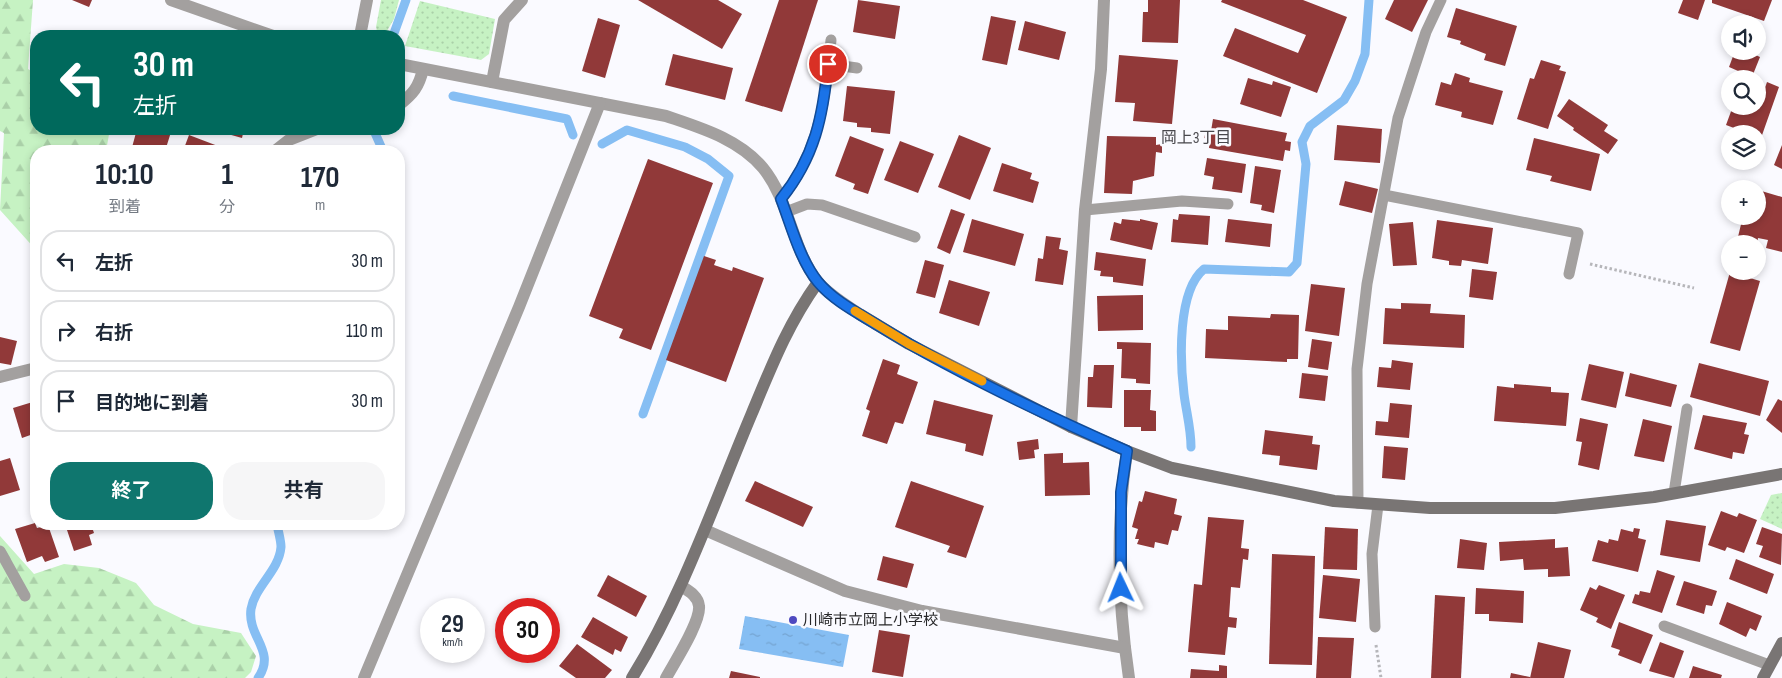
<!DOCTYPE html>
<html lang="ja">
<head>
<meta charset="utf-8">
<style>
	body { margin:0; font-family:"Sofia Sans Condensed","Noto Sans JP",sans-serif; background:#f6f6f7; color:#1f2937; height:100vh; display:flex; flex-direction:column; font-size:19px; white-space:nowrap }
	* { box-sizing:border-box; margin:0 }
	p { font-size:16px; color:#747a83 }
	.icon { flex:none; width:28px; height:28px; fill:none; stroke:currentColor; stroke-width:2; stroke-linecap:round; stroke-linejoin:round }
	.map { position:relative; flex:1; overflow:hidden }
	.panel { position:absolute; left:30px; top:145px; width:375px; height:385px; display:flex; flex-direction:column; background:#fff; border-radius:20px; box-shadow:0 2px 8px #0003 }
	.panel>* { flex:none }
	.banner { position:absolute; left:30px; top:30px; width:375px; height:105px; border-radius:20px; box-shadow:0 2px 8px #0003; background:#00695c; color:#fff; overflow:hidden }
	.fabs { position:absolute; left:1721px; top:15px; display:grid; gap:10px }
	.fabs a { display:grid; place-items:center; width:45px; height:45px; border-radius:50%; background:#fff; box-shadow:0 2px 8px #0003; font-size:25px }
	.speed { position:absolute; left:420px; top:598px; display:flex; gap:10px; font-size:25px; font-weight:700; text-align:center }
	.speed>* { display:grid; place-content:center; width:65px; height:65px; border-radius:50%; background:#fff; box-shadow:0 2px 8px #0003; line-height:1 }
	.speed small { font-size:12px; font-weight:400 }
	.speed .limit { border:8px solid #d22; background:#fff; color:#111 }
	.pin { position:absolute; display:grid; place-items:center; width:42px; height:42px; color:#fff; margin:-21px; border:2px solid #fff; border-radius:50%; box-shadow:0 1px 5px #0007 }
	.me { position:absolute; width:55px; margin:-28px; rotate:358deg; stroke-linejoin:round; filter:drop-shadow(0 0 4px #0008) }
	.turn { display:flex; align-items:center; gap:18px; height:105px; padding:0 20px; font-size:22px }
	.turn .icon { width:65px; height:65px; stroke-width:2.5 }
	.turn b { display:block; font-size:35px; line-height:42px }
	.eta { display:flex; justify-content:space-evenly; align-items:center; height:85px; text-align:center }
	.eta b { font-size:30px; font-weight:700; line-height:35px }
	.primary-button { display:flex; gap:10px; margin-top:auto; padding:10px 20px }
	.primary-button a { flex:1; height:58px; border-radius:20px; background:#0f766e; color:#fff; font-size:20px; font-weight:700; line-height:58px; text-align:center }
	.primary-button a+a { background:#f6f6f7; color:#1f2937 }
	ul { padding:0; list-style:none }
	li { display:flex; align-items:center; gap:15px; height:62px; margin:0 10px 8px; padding:0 10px; border:2px solid #e0e1e3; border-radius:20px }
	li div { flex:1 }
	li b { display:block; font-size:19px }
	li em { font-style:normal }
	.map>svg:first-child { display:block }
</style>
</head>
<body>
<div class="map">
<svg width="1782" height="678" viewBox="0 0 1782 678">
	<defs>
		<pattern id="grass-dots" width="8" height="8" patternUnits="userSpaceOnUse" patternTransform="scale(1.25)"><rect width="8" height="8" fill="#c6f2c3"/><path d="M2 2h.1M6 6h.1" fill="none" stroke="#aad0a8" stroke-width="1.8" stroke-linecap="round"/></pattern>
		<pattern id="forest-firs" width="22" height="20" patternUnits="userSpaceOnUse" patternTransform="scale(1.25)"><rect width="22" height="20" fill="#c6f2c3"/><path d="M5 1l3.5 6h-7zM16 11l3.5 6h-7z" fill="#aad0a8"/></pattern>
		<pattern id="water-ripples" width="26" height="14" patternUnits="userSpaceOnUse" patternTransform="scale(1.25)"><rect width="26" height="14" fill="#86bef3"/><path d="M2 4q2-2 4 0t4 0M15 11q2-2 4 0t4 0" fill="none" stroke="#74a3d0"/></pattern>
	</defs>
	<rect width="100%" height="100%" fill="#fafaff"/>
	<!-- grass -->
	<g fill="url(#grass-dots)">
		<path d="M381,0H399L394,19L384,36H378L376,27Z"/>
		<path d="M420,1L495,19L489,54L481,60L405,46Z"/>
		<path d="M1782,493V529L1760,519L1771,495Z"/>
	</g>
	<!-- forest -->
	<g fill="url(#forest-firs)">
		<path d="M0,0H33L28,69L36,74V129H110L106,151H36V250L0,210L4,133L0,131Z"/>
		<path d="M0,536L34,574L64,564L99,568L136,583L154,605L193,624L241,633L256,656L251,672L245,678H0Z"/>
	</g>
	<!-- water -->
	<path fill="url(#water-ripples)" d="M745,616L849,635L843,667L739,649Z"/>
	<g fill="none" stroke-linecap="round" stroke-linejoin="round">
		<!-- stream -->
		<g stroke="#86bef3" stroke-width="9">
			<path d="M393,36L406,0"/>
			<path d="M453,96L567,119L573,135"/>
			<path d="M375,133L383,151"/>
			<path d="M602,144L627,130L685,147L708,159L729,176L643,414"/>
			<path d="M1191,447C1191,428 1186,411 1184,394C1180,361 1177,291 1204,269L1289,272L1297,263L1306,164L1302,142L1310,126L1344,100L1355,81L1365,54L1369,0"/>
			<path d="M258,678C277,651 247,637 251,609C255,586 279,571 281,547C281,540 278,531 277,524"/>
		</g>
	</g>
	<!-- building -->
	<g fill="#913939">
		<path d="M72,0H92L89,7Z"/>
		<path d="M638,0H718L742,14L722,49Z"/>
		<path d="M779,0H818L782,112L745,101Z"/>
		<path d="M858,0L900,6L895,39L853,32Z"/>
		<path d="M1148,0H1180L1178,43L1142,42L1143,12H1148Z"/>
		<path d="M1222,0H1303L1347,17L1317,93L1223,56L1235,28L1298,53L1306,35L1221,2Z"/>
		<path d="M1394,0H1428L1412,32L1385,19Z"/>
		<path d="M1683,0H1705L1698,20L1678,13Z"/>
		<path d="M1712,0H1772L1764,21L1712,3Z"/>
		<path d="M1456,8L1517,26L1505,66L1484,60L1486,54L1460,44L1461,41L1447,37Z"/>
		<path d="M991,16L1016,21L1007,65L982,60Z"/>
		<path d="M598,18L620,25L605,78L582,71Z"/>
		<path d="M1025,21L1066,32L1059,60L1018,50Z"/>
		<path d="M62,31L76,36H60Z"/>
		<path d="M1735,51H1747L1760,57L1752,77L1729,67Z"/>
		<path d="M673,54L733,68L725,100L665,85Z"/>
		<path d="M1119,55L1178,60L1172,124L1133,121L1135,103L1115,102Z"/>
		<path d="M1541,60L1561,66L1559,70L1566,72L1548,129L1517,119L1530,78L1534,79Z"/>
		<path d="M1455,73L1470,78L1469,82L1503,91L1493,125L1461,117L1462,112L1435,105L1441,82L1451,85Z"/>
		<path d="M1248,78L1272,85L1273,81L1291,87L1281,117L1240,104Z"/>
		<path d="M1767,82L1779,87L1761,138L1758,134H1750L1726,125L1733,106H1758V92L1763,94Z"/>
		<path d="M847,86L895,91L890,134L871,132V128L857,127V123L843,121Z"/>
		<path d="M1569,99L1608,125L1604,131L1618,140L1608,154L1573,130L1574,128L1557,116Z"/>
		<path d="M1213,119L1287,133L1285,141L1291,142L1290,151L1285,150L1283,161L1209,148L1210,139L1204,138L1206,131H1211Z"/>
		<path d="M1337,125L1382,129L1380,163L1334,160Z"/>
		<path d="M137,129H172L165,151H131Z"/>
		<path d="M210,129H244L242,138Z"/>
		<path d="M189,135L231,151H183Z"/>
		<path d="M959,135L991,148L970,200L938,187Z"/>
		<path d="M850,136L884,149L868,194L853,189L855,184L835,176Z"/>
		<path d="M1107,136L1156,137V145L1162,144V153L1156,152L1154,176L1133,181L1132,194L1104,193Z"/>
		<path d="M1534,138L1600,154L1591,191L1550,181L1552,176L1526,170Z"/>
		<path d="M900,141L934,154L918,193L884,180Z"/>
		<path d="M1782,145V169L1774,165Z"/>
		<path d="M322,147L332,151H320Z"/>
		<path d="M1207,158L1246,164L1242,193L1212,189L1214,177L1204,175Z"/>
		<path d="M648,159L713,183L651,350L619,338L623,329L589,316Z"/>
		<path d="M1002,163L1032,173L1030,179L1039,182L1033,203L993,191Z"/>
		<path d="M1255,166L1281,170L1274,213L1261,210L1262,205L1250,203Z"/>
		<path d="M1345,181L1378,189L1372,213L1339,205Z"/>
		<path d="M1758,190L1782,197V252L1766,248L1768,240L1758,238L1757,244L1737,241L1743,216H1758Z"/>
		<path d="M951,209L965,214L950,254L937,248Z"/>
		<path d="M1179,214L1210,216L1208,245L1171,242L1173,219L1178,220Z"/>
		<path d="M972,219L1024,234L1015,266L963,252Z"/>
		<path d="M1122,219L1140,221V219L1158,223L1152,250L1110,240L1114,222L1121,224Z"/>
		<path d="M1228,219L1272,224L1270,247L1225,242Z"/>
		<path d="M1437,220L1493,228L1488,264L1462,260L1461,266L1449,265V261L1432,258Z"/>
		<path d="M1413,222L1417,265L1393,266L1389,224Z"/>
		<path d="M1046,236L1061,238L1059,249L1068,251L1063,285L1035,281L1038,258L1043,259Z"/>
		<path d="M1096,252L1146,259L1143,286L1113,282V277L1100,276L1101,271L1094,270Z"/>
		<path d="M704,256L716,260L714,265L732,271L733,267L764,278L726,382L666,360Z"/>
		<path d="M925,260L944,265L935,298L916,293Z"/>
		<path d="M1472,269L1497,272L1493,300L1469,297Z"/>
		<path d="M1730,272L1760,281L1740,351L1710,343Z"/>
		<path d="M949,280L990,292L979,326L939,313Z"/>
		<path d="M1311,284L1345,288L1339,336L1305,331Z"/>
		<path d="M1143,295V330L1098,331L1097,296Z"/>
		<path d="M1401,303L1431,304L1430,313L1465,315L1464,348L1383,344L1385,308L1401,309Z"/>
		<path d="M1271,314L1299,315L1298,359H1287V362L1205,358L1206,329L1228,330V316L1270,318Z"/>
		<path d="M0,337L17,341L11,365L0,363Z"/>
		<path d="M1312,339L1332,342L1328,370L1308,367Z"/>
		<path d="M1117,342L1151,343L1150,384L1136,383V379L1121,378L1122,349H1117Z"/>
		<path d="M883,359L900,365L897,374L918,382L903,424L895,422L887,444L862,436L870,411L866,409Z"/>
		<path d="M1392,360L1413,363L1410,390L1377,387L1379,367L1391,368Z"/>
		<path d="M1699,363L1769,381L1760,416L1690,397Z"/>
		<path d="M1589,364L1624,372L1616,408L1581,400Z"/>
		<path d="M1094,365H1114L1112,408L1087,407L1088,377H1093Z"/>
		<path d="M1302,373L1328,376L1325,401L1299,398Z"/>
		<path d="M1630,373L1677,385L1671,407L1625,396Z"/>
		<path d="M1514,384L1551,387V392L1569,393L1566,426L1494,421L1497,386L1514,388Z"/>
		<path d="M1124,390H1151L1150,410L1156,411V431H1141V427H1124Z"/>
		<path d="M1778,399L1782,401V433L1766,420Z"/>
		<path d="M934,400L993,415L983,456L965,451L966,444L926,434Z"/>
		<path d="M36,401V433L22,438L13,408Z"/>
		<path d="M1390,403L1412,405L1409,438L1375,435L1376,421L1388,422Z"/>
		<path d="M1703,415L1747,423L1744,434L1749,435L1744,454L1733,452L1732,459L1694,449Z"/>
		<path d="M1580,418L1608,424L1599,470L1578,465L1582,442L1576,441Z"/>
		<path d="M1643,419L1672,426L1664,462L1634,456Z"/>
		<path d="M1265,430L1313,436L1312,444L1320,445L1317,470L1279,465L1280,456L1262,454Z"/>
		<path d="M1038,439L1039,449L1034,450L1035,458L1019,460L1017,442Z"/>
		<path d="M1384,446L1408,448L1405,480L1382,478Z"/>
		<path d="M1063,453V463L1089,462L1090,495L1045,496L1044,454Z"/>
		<path d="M10,458L20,490L0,496V461Z"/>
		<path d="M755,481L813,507L803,527L745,501Z"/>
		<path d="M911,481L984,506L966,558L947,552L950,546L895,527Z"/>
		<path d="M1145,491L1177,499L1174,514L1182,516L1178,531L1172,530L1168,545L1155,542L1154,548L1137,544L1139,539H1135L1138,529L1132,527L1139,501L1142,502Z"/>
		<path d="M1721,511L1737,517L1739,513L1757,520L1744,553L1727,547L1725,551L1708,545Z"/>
		<path d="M1208,517L1244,520L1241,548L1249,549L1248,560L1243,559L1240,588L1231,587L1229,617L1237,618L1236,628L1228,627L1225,655L1188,652L1194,584L1202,585Z"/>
		<path d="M1666,520L1706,526L1700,562L1660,555Z"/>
		<path d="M35,523L37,528L48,525L59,557L45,562L42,556L27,562L15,529Z"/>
		<path d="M65,524H91L94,533L89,535L92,545L74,551Z"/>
		<path d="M1325,527L1358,529L1357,570L1323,569Z"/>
		<path d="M1762,527L1782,534L1781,565L1759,557L1763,546L1756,544Z"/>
		<path d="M1634,528L1640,529L1638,538L1646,540L1638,572L1592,561L1598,540L1608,543L1609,539L1618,541L1621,529L1633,532Z"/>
		<path d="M1460,539L1487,543L1484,570L1457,568Z"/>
		<path d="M1555,539V548L1568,547L1570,576L1548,577V569L1524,570L1523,559L1500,561L1499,542Z"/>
		<path d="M1272,554L1315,556L1312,665L1269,664Z"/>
		<path d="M883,556L914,564L907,588L877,580Z"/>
		<path d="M1736,559L1774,574L1767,594L1729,579Z"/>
		<path d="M1657,570L1675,576L1662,613L1632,603L1635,594L1639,595L1640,591L1650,593Z"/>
		<path d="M608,575L647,596L636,617L597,596Z"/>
		<path d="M1323,575L1360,579L1356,622L1319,618Z"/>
		<path d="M1684,581L1717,591L1712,606L1706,605L1704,614L1676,605Z"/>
		<path d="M1599,585L1625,595L1611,629L1596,622L1598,618L1580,610L1590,587L1596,590Z"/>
		<path d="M1476,588L1524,591L1523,623L1489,621V614H1475Z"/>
		<path d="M1435,595L1465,597L1461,678H1431Z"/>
		<path d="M1727,602L1762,616L1756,631L1750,628L1746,637L1719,624Z"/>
		<path d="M593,617L628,637L621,652L615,649L613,655L581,637Z"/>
		<path d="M1619,622L1653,635L1641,664L1618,655L1620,650L1611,647Z"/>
		<path d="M879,630L910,635L903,677L872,672Z"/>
		<path d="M1318,637L1354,638L1351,678H1316Z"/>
		<path d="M1538,642L1571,650L1564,678H1530Z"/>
		<path d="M1660,642L1684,651L1674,678L1649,671Z"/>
		<path d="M577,644L612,670L605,678H576L559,666Z"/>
		<path d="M1219,665L1227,666V678H1190L1191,669L1219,671Z"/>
		<path d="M1693,666L1722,675L1721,678H1689Z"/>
		<path d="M731,671L760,677V678H729Z"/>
		<path d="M1511,673L1530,677V678H1510Z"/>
	</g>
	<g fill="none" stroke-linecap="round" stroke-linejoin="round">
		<!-- path -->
		<g stroke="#b6b6ba" stroke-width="3" stroke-dasharray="2.5 2.5" stroke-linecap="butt">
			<path d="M1590,264L1694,288"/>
			<path d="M1376,645L1381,678"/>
		</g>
		<!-- lane -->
		<g stroke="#a3a09f" stroke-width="11">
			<path d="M828,64L857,68"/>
			<path d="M1384,195L1578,233L1569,274"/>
			<path d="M781,199C820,151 825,100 831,40"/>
			<path d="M1085,210L1182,201L1228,204"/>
			<path d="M786,212L807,204L822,205L915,237"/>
			<path d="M1674,493L1687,409"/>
			<path d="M1358,503L1357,369L1367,284L1398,118L1426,32L1441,0"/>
			<path d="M0,551L25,596"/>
			<path d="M1664,626L1769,665"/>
			<path d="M1375,627L1372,554L1378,505"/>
		</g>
		<!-- street -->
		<g stroke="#a3a09f" stroke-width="12">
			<path d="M171,0L273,36"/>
			<path d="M360,36L367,0"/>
			<path d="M399,64L666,116C701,128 739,139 763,168C790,201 792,250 818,282C830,296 846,305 861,315"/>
			<path d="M492,82L504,20L522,0"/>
			<path d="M399,105C413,94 419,87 423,69"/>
			<path d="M275,151L289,140L317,129"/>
			<path d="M0,377L36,368"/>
			<path d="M1071,427L1085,210L1101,69L1104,0"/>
			<path d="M1127,451C1116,525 1118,604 1129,678"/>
			<path d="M705,530L845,591L922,611L1125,648"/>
			<path d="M364,678L519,307L600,103"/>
			<path d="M666,678C674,663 701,622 699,606C698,596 689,591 681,586"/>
		</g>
		<!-- secondary -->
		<g stroke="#797574" stroke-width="12">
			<path d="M861,315L909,344L1071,427L1127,451L1172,468L1334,501L1430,508H1555L1654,497L1782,474"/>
			<path d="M632,678C683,595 714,503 752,413C772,365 788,324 818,282"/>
			<path d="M1763,678L1782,643"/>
		</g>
	</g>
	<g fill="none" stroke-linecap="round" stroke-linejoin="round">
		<defs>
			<path id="route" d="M828,64C823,116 815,157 781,199C791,225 800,260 818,282C834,301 858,313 879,326C958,374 1043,414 1127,451L1121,492V588"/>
		</defs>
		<!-- route casing -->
		<use href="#route" stroke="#114b97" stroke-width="12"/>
		<!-- route -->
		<use href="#route" stroke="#1a73e8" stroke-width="9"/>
		<!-- slow -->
		<path stroke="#f59e0b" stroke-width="9" d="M855,311L909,344L982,381"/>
	</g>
	<!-- markers -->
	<circle fill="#4e49c0" stroke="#fafaff" stroke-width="2" cx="793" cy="620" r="5"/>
	<g text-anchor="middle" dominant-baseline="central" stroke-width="5" stroke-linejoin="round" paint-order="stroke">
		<!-- poi labels -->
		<g font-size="15" fill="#28282a" stroke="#fafaff" text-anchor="start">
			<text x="803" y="620">川崎市立岡上小学校</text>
		</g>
		<!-- neighbourhood labels -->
		<g font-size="16" fill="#49484d" stroke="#fafaff">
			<text x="1196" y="138">岡上3丁目</text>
		</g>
	</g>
</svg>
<div class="fabs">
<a><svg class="icon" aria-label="sound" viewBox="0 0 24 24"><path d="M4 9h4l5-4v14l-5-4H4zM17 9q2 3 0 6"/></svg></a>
<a><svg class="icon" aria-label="search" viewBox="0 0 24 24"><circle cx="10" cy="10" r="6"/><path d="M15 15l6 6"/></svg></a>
<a><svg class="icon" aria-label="layers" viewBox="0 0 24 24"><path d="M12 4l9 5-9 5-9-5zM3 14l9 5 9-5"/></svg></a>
<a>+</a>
<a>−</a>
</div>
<div class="speed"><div>29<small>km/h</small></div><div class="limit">30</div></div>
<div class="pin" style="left:828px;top:64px;background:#d93025"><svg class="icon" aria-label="arrive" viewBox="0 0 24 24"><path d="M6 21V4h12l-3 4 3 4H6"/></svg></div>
<svg class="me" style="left:1121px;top:588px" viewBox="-20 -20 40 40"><path d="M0-17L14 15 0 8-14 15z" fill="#1a73e8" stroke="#fff" stroke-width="4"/></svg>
<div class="banner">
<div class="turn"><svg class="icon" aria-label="left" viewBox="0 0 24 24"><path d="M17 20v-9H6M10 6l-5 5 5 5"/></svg><div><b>30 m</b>左折</div></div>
</div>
<section class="panel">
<div class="eta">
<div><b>10:10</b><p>到着</p></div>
<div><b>1</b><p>分</p></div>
<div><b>170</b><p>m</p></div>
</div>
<ul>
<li><svg class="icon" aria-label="left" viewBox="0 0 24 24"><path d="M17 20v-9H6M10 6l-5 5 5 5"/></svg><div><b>左折</b></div><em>30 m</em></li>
<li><svg class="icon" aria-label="right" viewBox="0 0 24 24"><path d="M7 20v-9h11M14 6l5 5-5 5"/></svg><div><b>右折</b></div><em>110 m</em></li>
<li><svg class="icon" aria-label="arrive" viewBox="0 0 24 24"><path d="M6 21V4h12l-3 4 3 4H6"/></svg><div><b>目的地に到着</b></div><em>30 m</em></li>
</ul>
<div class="primary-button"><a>終了</a><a>共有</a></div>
</section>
</div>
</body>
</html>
